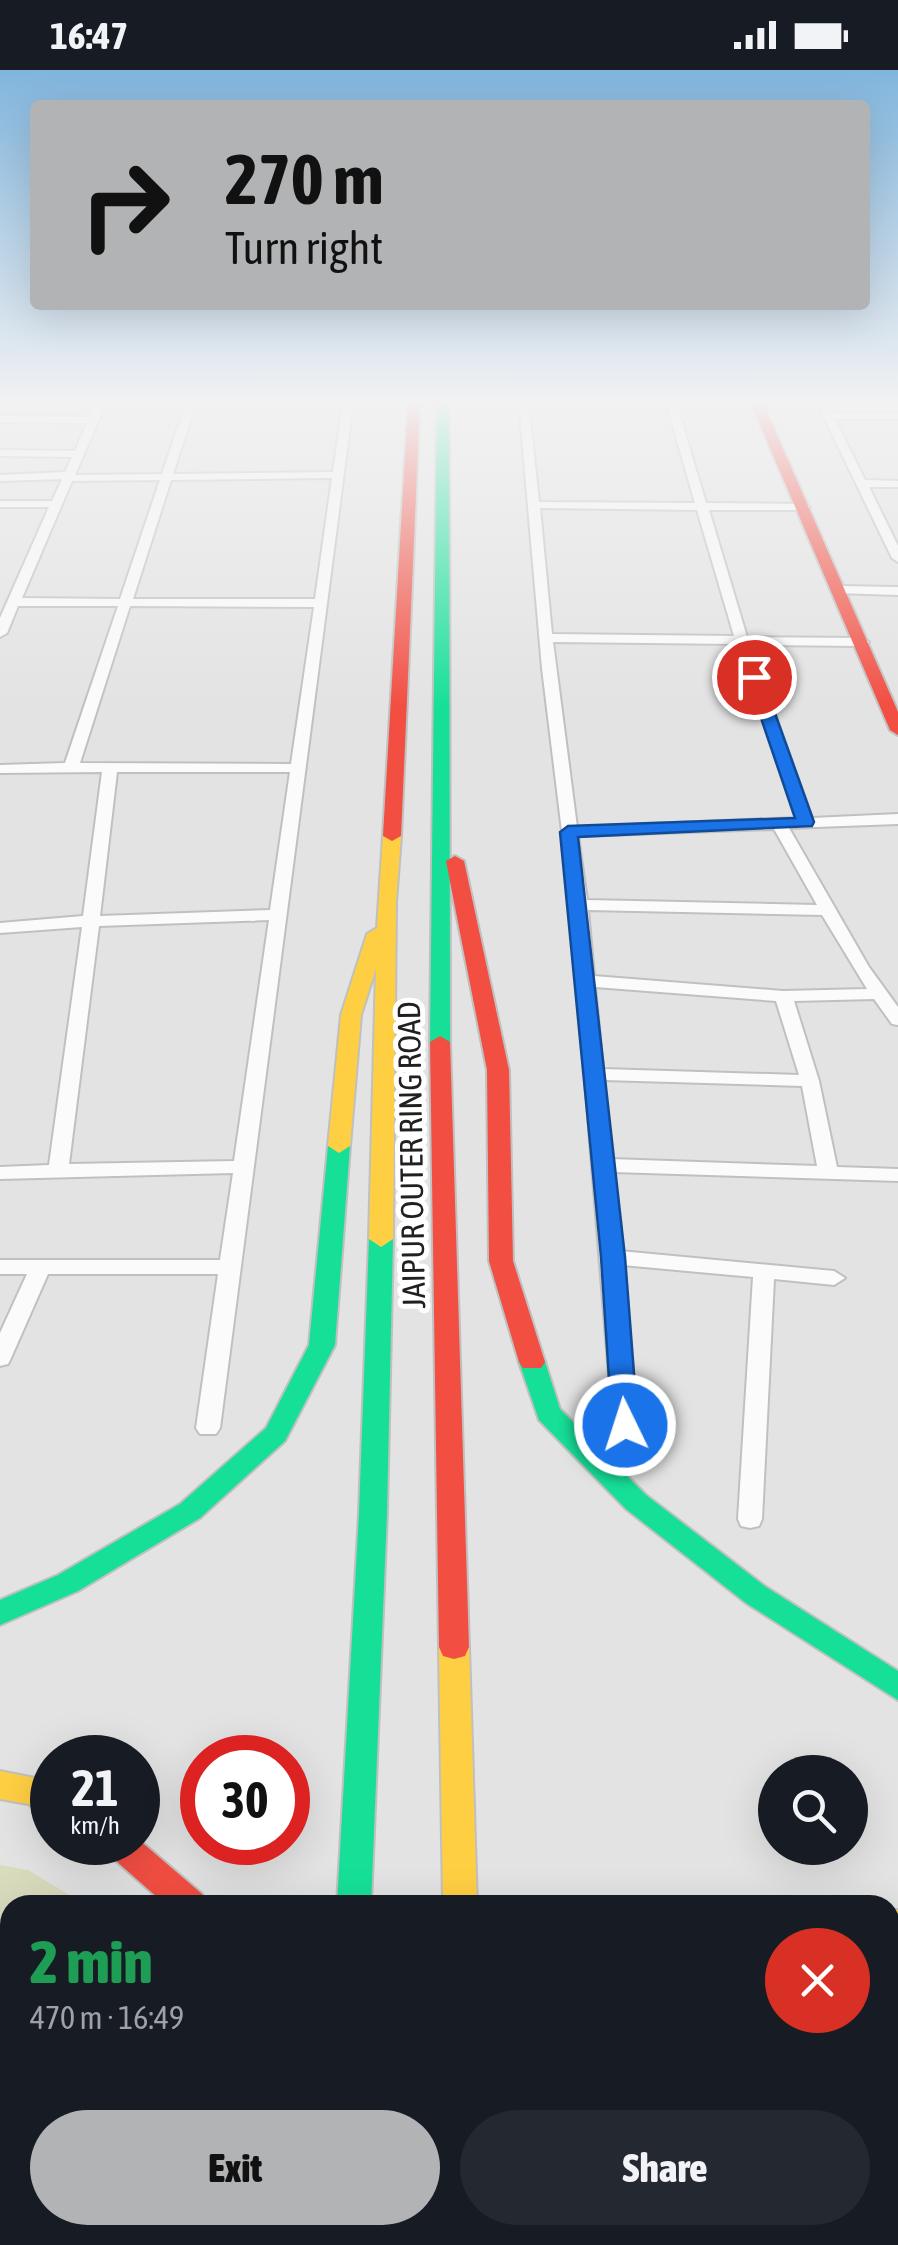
<!DOCTYPE html>
<html lang="en">
<head>
<meta charset="utf-8">
<style>
	body { margin:0; font-family:"Asap Condensed",sans-serif; background:#242831; color:#f1f3f6; height:100vh; display:flex; flex-direction:column; font-size:38px; white-space:nowrap }
	* { box-sizing:border-box; margin:0 }
	p { font-size:32px; color:#9ea1a6 }
	.icon { flex:none; width:55px; height:55px; fill:none; stroke:currentColor; stroke-width:2; stroke-linecap:round; stroke-linejoin:round }
	.map { position:relative; flex:1; overflow:hidden }
	.details { position:absolute; left:0px; top:1825px; width:900px; height:350px; display:flex; flex-direction:column; background:#171b24; border-radius:30px 30px 0 0; box-shadow:0 10px 40px #0002 }
	.details>* { flex:none }
	.top-card { position:absolute; left:30px; top:30px; width:840px; height:210px; border-radius:10px; box-shadow:0 10px 40px #0002; background:#b2b3b5; color:#111; overflow:hidden }
	.tools { position:absolute; left:758px; top:1685px; display:grid; gap:20px }
	.tools a { display:grid; place-items:center; width:110px; height:110px; border-radius:50%; background:#171b24; box-shadow:0 10px 40px #0002; font-size:50px }
	.speed { position:absolute; left:30px; top:1665px; display:flex; gap:20px; font-size:50px; font-weight:700; text-align:center }
	.speed>* { display:grid; place-content:center; width:130px; height:130px; border-radius:50%; background:#171b24; box-shadow:0 10px 40px #0002; line-height:1 }
	.speed small { font-size:25px; font-weight:400 }
	.speed .limit { border:15px solid #d22; background:#fff; color:#111 }
	.pin { position:absolute; display:grid; place-items:center; width:85px; height:85px; color:#fff; margin:-42px; border:5px solid #fff; border-radius:50%; box-shadow:0 2px 10px #0007 }
	.me { position:absolute; width:110px; margin:-55px; rotate:356deg; stroke-linejoin:round; filter:drop-shadow(0 0 8px #0008) }
	.turn { display:flex; align-items:center; gap:35px; height:210px; padding:0 30px; font-size:45px }
	.turn .icon { width:130px; height:130px; stroke-width:2.5 }
	.turn b { display:block; font-size:70px; line-height:85px }
	.round { display:grid; place-items:center; flex:none; width:105px; height:105px; border-radius:52px; background:#242831 }
	.head { display:flex; align-items:center; justify-content:space-between; height:170px; padding:0 30px }
	h1 { font-size:60px; font-weight:800; line-height:75px; color:#1e9e55 }
	.action { display:flex; gap:20px; margin-top:auto; padding:20px 30px }
	.action a { flex:1; height:115px; border-radius:60px; background:#b2b3b5; color:#111; font-size:40px; font-weight:800; line-height:115px; text-align:center }
	.action a+a { background:#242831; color:#f1f3f6 }
	.status { display:flex; justify-content:space-between; align-items:center; height:70px; padding:0 50px; background:#171b24; direction:ltr }
	.status svg { height:28px; fill:currentColor }
	.map>svg:first-child { display:block }
</style>
</head>
<body>
<div class="status"><b>16:47</b><svg viewBox="0 0 49 12"><path d="M0 12V9h3v3zM5 12V6h3v6zM10 12V3h3v9zM15 12V0h3v12zM26 1h20v11H26zM47 4h2v5h-2z"/></svg></div>
<div class="map">
<svg width="898" height="2175" viewBox="0 0 898 2175">
	<rect width="100%" height="100%" fill="#e3e3e4"/>
	<!-- green -->
	<g fill="#d9dbbd">
		<path d="M0,1795L28,1800L86,1835H10V2165H233L232,2175H0Z"/>
		<path d="M898,1922V2175H635L639,2165H890V1923Z"/>
	</g>
	<g fill="none" stroke-linecap="round" stroke-linejoin="round">
		<defs>
			<g id="street">
				<path d="M96,333H106L75,405L162,404L186,333H196L173,404L333,402L343,333H353L220,1358L216,1364H200L196,1358L218,1204H48L11,1288L8,1294L0,1296V1263L27,1204H0V1190H220L233,1103L0,1109V1097L49,1095L82,857L0,863V853L83,846L102,702L0,703V695L65,693L118,536H18L7,563L0,567V548L49,437H0V431H52L62,409L0,411V405L65,402L72,387L0,386V380L75,381L87,353L0,352V346L90,347ZM332,408L315,529H133L171,410ZM160,410L120,529L22,528L72,411ZM130,536L314,537L291,694L80,693ZM117,702H290L270,840L100,846ZM269,850L234,1091L69,1094L99,856Z"/>
				<path d="M519,333H762L757,336H677L706,433L804,434L810,437L804,440H709L747,567L862,568L869,572L862,576L750,575L812,748L898,744V754L789,758L869,897L898,937V955L892,954L874,929L794,931L819,1011L837,1097L898,1099V1111L613,1102L620,1181L834,1201L845,1208L834,1215L774,1209L762,1449L759,1456L750,1458L741,1456L738,1449L753,1207L622,1195L637,1355L633,1361H617L613,1355L571,835L542,598ZM667,336L695,433L539,432L529,337ZM540,438L697,440L734,566L552,564ZM553,572L737,574L797,748L577,757ZM774,759L817,835L587,830L578,766ZM588,840L822,845L867,919L783,921L594,906ZM595,917L776,931L799,1005L603,999ZM604,1010L802,1016L817,1096L611,1089Z"/>
				<path d="M817,333H827L832,343H898V349H835L865,410L898,411V417H869L898,476V492L892,488Z"/>
				<path d="M840,516L898,517V525L836,523V517Z"/>
			</g>
			<g id="fast">
				<path d="M437,333H449L450,972L440,978L430,972Z"/>
				<path d="M339,1069L350,1076L335,1275L285,1371L200,1448L78,1521L0,1555V1530L58,1505L180,1434L266,1358L309,1275L328,1076Z"/>
				<path d="M381,1161L393,1169L387,1443L371,1835H337L359,1443L369,1169Z"/>
				<path d="M532,1283L541,1286L545,1292L560,1339L646,1425L766,1517L898,1601V1630L746,1533L626,1439L539,1350L519,1292L523,1286Z"/>
				<path d="M499,2165H538L534,2175H495Z"/>
			</g>
			<g id="slow">
				<path d="M392,761L401,766L396,832L393,1169L381,1177L369,1169L376,898L361,945L350,1076L339,1083L328,1076L341,945L367,864L377,858L383,766Z"/>
				<path d="M454,1565L465,1568L469,1577L477,1835H443L439,1577L443,1568Z"/>
				<path d="M0,1701L35,1708L52,1716V1747L28,1734L0,1729Z"/>
				<rect x="890" y="1840" width="8" height="32"/>
				<rect x="319" y="2165" width="38" height="10"/>
				<rect x="449" y="2165" width="38" height="10"/>
			</g>
			<g id="jam">
				<path d="M408,333H420L401,766L392,771L383,766Z"/>
				<path d="M751,333H763L898,642V665L890,660Z"/>
				<path d="M455,786L464,791L509,1000L513,1191L545,1292L541,1298H523L519,1292L489,1191L487,1000L446,791Z"/>
				<path d="M440,966L450,972L469,1577L465,1586L454,1589L443,1586L439,1577L430,972Z"/>
				<path d="M138,1769L202,1824L207,1835H166L106,1782L102,1772H138Z"/>
			</g>
		</defs>
		<!-- street casing -->
		<use href="#street" stroke="#c0c0c0" stroke-width="4"/>
		<!-- fast casing -->
		<use href="#fast" stroke="#c0c0c0" stroke-width="4"/>
		<!-- slow casing -->
		<use href="#slow" stroke="#c0c0c0" stroke-width="4"/>
		<!-- jam casing -->
		<use href="#jam" stroke="#c0c0c0" stroke-width="4"/>
		<!-- street -->
		<use href="#street" fill="#fbfbfb" fill-rule="evenodd"/>
		<!-- fast -->
		<use href="#fast" fill="#16e098" fill-rule="evenodd"/>
		<!-- slow -->
		<use href="#slow" fill="#ffcf43" fill-rule="evenodd"/>
		<!-- jam -->
		<use href="#jam" fill="#f24e42" fill-rule="evenodd"/>
	</g>
	<!-- sky -->
	<linearGradient id="sky" x2="0" y2="1"><stop stop-color="#81b5dd"/><stop offset="0.52" stop-color="#f2f2f3"/><stop offset="1" stop-color="#f2f2f3" stop-opacity="0"/></linearGradient>
	<rect width="898" height="637" fill="url(#sky)"/>
	<!-- route -->
	<path fill="#1a73e8" stroke="#114b97" stroke-width="2.5" d="M754,602L762,607L814,752L812,756L578,767L625,1187L638,1355L634,1362H616L612,1355L601,1187L560,762L568,756L795,748L747,607Z"/>
	<g text-anchor="middle" dominant-baseline="central" stroke-width="10" stroke-linejoin="round" paint-order="stroke">
		<!-- street labels -->
		<g font-size="32" fill="#202020" stroke="#fff">
			<text transform="translate(411 1085) rotate(-91)">JAIPUR OUTER RING ROAD</text>
		</g>
	</g>
</svg>
<div class="tools">
<a><svg class="icon" aria-label="search" viewBox="0 0 24 24"><circle cx="10" cy="10" r="6"/><path d="M15 15l6 6"/></svg></a>
</div>
<div class="speed"><div>21<small>km/h</small></div><div class="limit">30</div></div>
<div class="pin" style="left:754px;top:607px;background:#d93025"><svg class="icon" aria-label="arrive" viewBox="0 0 24 24"><path d="M6 21V4h12l-3 4 3 4H6"/></svg></div>
<svg class="me" style="left:625px;top:1355px" viewBox="-20 -20 40 40"><circle r="17" fill="#1a73e8" stroke="#fff" stroke-width="3"/><path d="M0-11L8 9 0 5-8 9z" fill="#fff"/></svg>
<div class="top-card">
<div class="turn"><svg class="icon" aria-label="right" viewBox="0 0 24 24"><path d="M7 20v-9h11M14 6l5 5-5 5"/></svg><div><b>270 m</b>Turn right</div></div>
</div>
<section class="details">
<div class="head"><div><h1>2 min</h1><p>470 m · 16:49</p></div><a class="round" style="background:#d93025;color:#fff"><svg class="icon" aria-label="close" viewBox="0 0 24 24"><path d="M6 6l12 12M18 6L6 18"/></svg></a></div>
<div class="action"><a>Exit</a><a>Share</a></div>
</section>
</div>
</body>
</html>
